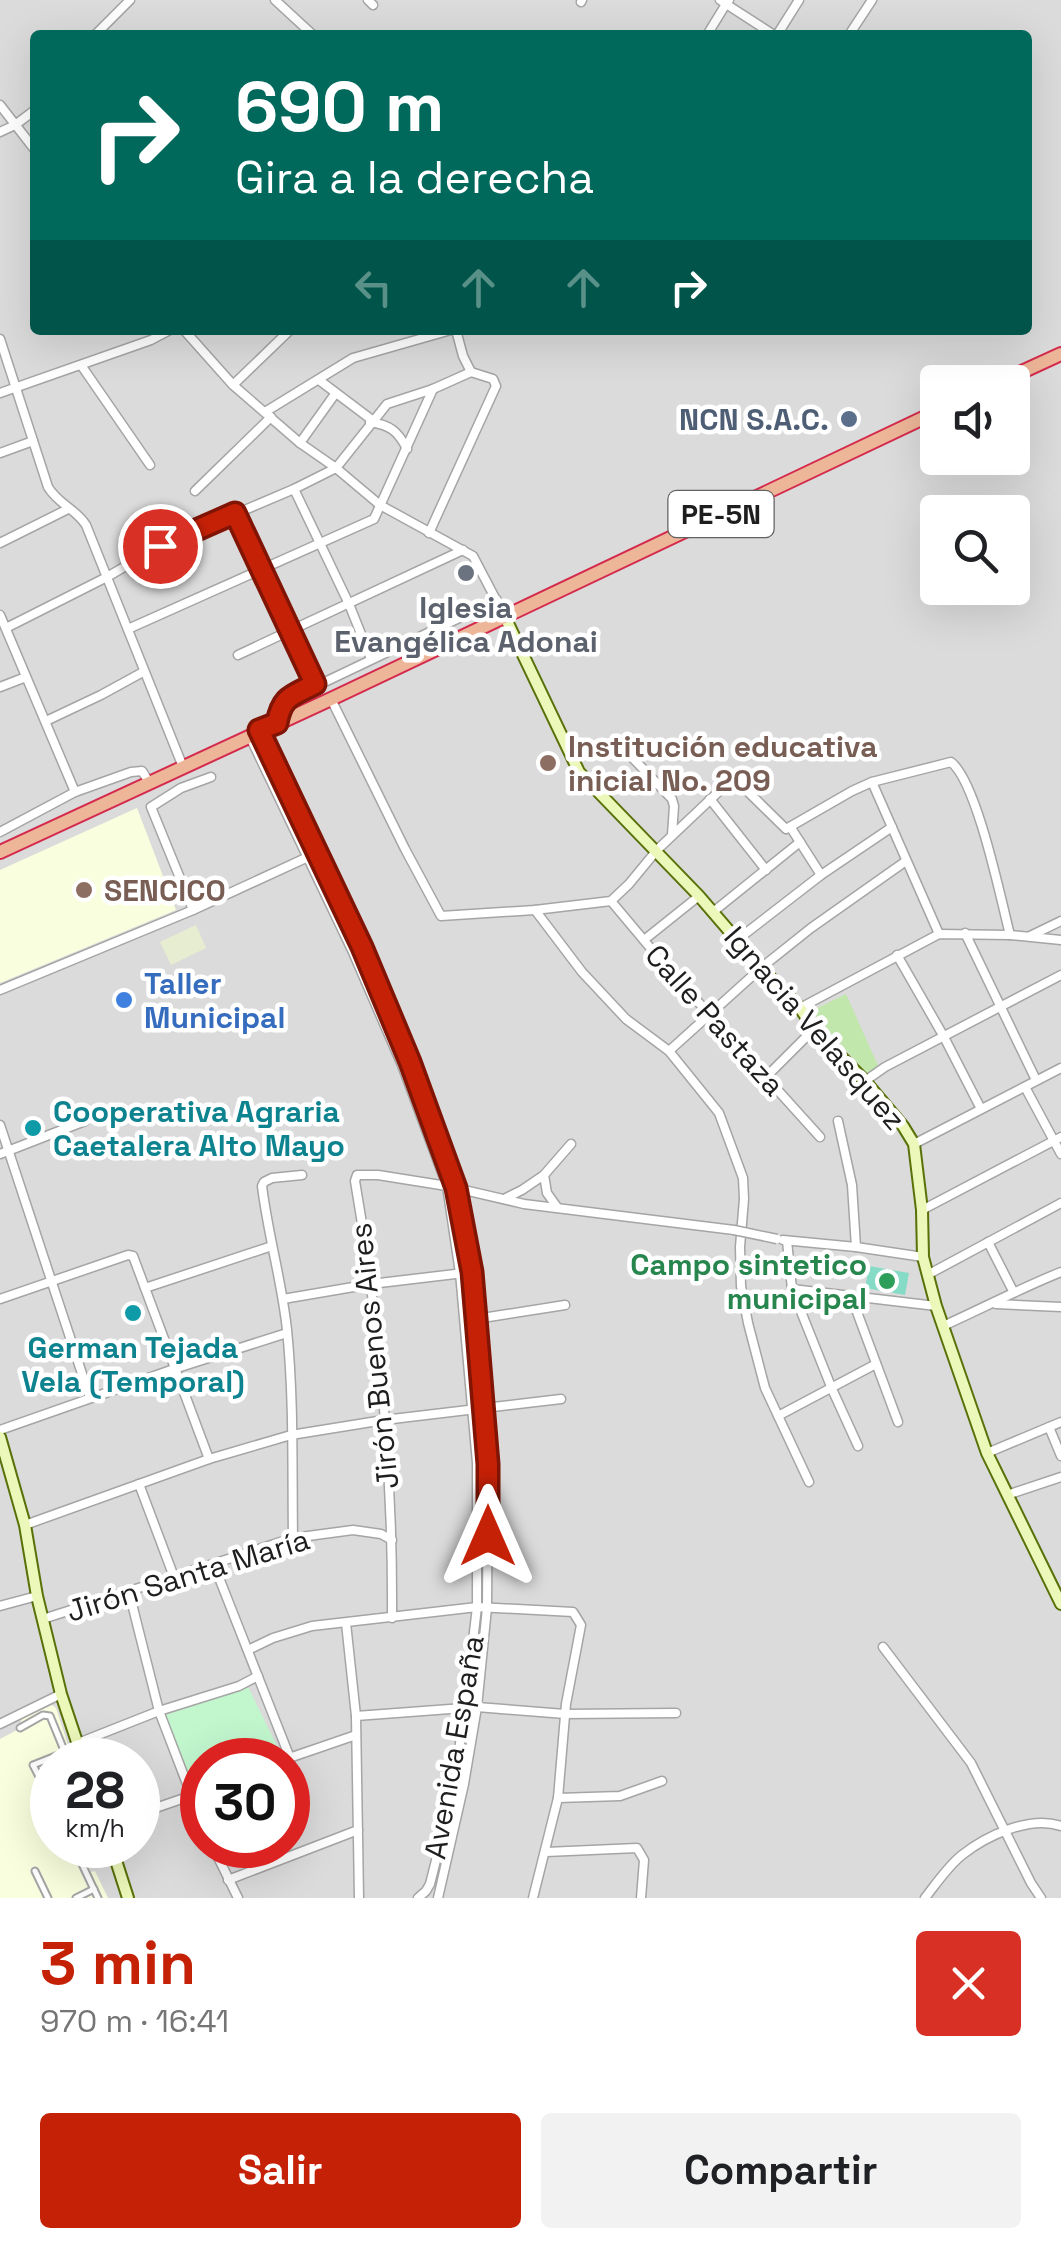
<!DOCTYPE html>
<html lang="es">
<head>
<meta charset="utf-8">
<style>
	body { margin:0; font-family:"Space Grotesk",sans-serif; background:#f2f2f2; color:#202124; height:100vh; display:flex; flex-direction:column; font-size:38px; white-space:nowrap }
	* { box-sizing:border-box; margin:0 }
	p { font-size:32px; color:#757577 }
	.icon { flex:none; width:55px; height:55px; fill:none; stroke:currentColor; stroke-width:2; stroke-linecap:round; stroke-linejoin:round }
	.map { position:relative; height:1898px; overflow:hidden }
	.panel { display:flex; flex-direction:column; background:#fff; flex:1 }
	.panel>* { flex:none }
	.top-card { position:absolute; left:30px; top:30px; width:1002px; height:305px; border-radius:10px; box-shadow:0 10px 40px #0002; background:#00695c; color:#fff; overflow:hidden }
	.controls { position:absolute; left:920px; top:365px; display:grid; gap:20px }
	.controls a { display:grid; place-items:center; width:110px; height:110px; border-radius:10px; background:#fff; box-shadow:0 10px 40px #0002; font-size:50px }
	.speed { position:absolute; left:30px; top:1738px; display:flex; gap:20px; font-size:50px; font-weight:700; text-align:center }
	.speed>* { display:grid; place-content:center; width:130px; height:130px; border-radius:50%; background:#fff; box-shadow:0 10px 40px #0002; line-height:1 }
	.speed small { font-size:25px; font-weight:400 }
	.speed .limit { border:15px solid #d22; background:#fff; color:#111 }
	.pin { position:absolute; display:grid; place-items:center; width:85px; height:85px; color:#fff; margin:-42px; border:5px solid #fff; border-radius:50%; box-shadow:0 2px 10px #0007 }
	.me { position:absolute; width:110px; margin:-55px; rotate:0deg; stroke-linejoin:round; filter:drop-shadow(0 0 8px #0008) }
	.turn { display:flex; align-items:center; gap:35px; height:210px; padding:0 40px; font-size:45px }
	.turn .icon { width:130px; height:130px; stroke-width:2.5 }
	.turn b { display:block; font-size:70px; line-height:85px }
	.lanes { display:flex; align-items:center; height:95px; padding:0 40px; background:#0003; justify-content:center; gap:50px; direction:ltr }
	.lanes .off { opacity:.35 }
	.round { display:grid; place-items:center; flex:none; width:105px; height:105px; border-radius:10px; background:#f2f2f2 }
	.head { display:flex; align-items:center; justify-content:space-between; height:170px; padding:0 40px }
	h1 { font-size:60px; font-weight:700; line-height:75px; color:#c52107 }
	.cta { display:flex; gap:20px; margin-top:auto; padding:20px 40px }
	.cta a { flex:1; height:115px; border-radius:10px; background:#c52107; color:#fff; font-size:40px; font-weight:700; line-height:115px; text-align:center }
	.cta a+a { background:#f2f2f2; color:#202124 }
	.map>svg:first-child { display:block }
</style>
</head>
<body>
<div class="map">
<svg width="1061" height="1898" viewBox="0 0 1061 1898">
	<rect width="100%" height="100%" fill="#efece4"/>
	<!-- residential -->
	<path fill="#dcdbdb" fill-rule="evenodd" d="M0,0H1061V1898H0ZM35,35H1028V330H35ZM938,382H1012V458H938ZM938,512H1012V588H938ZM52,1760H138V1845H52ZM202,1760H288V1845H202Z"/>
	<!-- education -->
	<g fill="#f9fede">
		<path d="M137,808L176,910L0,983V870Z"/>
		<path d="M52,1705L56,1708L73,1760H52V1845H79L91,1872L95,1871L108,1898H0V1739L17,1730L22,1719Z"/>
	</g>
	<!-- farmland -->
	<path fill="#e7edd0" d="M196,925L206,948L171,965L160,942Z"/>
	<!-- grass -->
	<path fill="#c1e7ac" d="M846,994L880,1070L871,1078L811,1011Z"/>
	<!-- park -->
	<path fill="#c2f7ce" d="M248,1687L282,1756L269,1760H202V1784L189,1789L162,1716Z"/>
	<!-- pitch -->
	<path fill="#85dbc5" d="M869,1266L909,1273L905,1295L865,1288Z"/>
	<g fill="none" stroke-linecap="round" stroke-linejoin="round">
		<defs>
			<g id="pedestrian">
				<path d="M20,1728L43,1715L50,1716L68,1760"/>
				<path d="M52,1792L48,1794L52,1803"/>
				<path d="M48,1794L33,1765L66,1752"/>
				<path d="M73,1845L98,1898"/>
				<path d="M35,1871L48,1898"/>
				<path d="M76,1898L94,1889"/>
			</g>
			<g id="minor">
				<path d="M275,0L313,35"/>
				<path d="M368,0L373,5"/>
				<path d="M729,0L726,4L774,35"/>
				<path d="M581,2L582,0"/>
				<path d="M95,35L130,0"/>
				<path d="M707,35L726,4L720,0"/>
				<path d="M777,35L799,0"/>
				<path d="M849,35L872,0"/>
				<path d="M0,105L35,150"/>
				<path d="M0,132L15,125L35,110"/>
				<path d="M184,330L233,385L300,443L336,468L380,505L473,556L505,617"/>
				<path d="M0,339L48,487C58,504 76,509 86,525L183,767"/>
				<path d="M81,365L150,465"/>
				<path d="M319,380L372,420"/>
				<path d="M233,385L290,330"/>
				<path d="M0,393L151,340L170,330"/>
				<path d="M265,412L353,358L451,330"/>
				<path d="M370,422C390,425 398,431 407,449"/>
				<path d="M300,443L335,394"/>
				<path d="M0,453L33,441"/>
				<path d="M294,489L349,604L371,659"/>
				<path d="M195,491L271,417"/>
				<path d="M235,513L315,685"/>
				<path d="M429,533L496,386L493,379L471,372L463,356L456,330"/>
				<path d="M0,543L68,509"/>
				<path d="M0,615L75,792"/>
				<path d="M6,628L107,577L160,546L294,489L336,468L387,404L433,389L471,372"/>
				<path d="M128,629L374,519L433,389"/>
				<path d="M238,655L463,550"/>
				<path d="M0,687L26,677"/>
				<path d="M331,699L405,849L441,916L535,910L611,901L629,884L657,850L732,779L737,781L786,829L852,791L872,782L951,762C977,782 1001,900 1010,935"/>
				<path d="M46,721L101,695L143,672"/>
				<path d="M277,723L280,708L287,700L497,600"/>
				<path d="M259,731L361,947L410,1062L456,1188L472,1272L488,1464L487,1608L477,1707L464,1784L438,1898"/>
				<path d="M249,735L352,950L402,1065L447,1186L460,1273L477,1463V1607L465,1708L453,1793L430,1884L426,1891L418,1898"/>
				<path d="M625,750L672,799L674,806L672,835"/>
				<path d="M872,782L939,934"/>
				<path d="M710,799L766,870"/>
				<path d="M791,828L821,875"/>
				<path d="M0,832L75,792L131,772L142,771L149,782"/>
				<path d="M611,901L663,963L820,1137"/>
				<path d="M193,910L151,807L181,788L211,777"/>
				<path d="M535,910L582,972L626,1019L669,1051L719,1113L743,1178L744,1199L740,1247L741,1286L748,1323L765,1388L809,1482"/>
				<path d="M713,912L800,842"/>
				<path d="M965,933L1036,1080"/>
				<path d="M1030,936L1061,921"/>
				<path d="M644,940L699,896"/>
				<path d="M737,940L821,875L892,827"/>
				<path d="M897,955L944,1037L981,1109"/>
				<path d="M0,990L193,910L308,857"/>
				<path d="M800,1008L939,934L1010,935L1061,940"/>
				<path d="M669,1051L761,968L811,928L906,861"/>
				<path d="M766,1077L814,1029"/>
				<path d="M865,1081L885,1067L1061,975"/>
				<path d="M1025,1087L1061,1154"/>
				<path d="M838,1121L852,1185L856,1247"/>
				<path d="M0,1125L90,1398"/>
				<path d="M914,1144L1061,1068"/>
				<path d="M0,1154L85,1121"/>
				<path d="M506,1198L522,1190L544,1175"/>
				<path d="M557,1207L547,1193L544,1175L571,1144"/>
				<path d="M922,1210L1061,1137"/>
				<path d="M783,1240L856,1247L923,1257"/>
				<path d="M787,1241L792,1289L832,1389L858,1446"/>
				<path d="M988,1242L1013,1291"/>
				<path d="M929,1274L1061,1203"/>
				<path d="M145,1288L272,1246"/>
				<path d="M792,1289L936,1306"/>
				<path d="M851,1296L898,1422"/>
				<path d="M0,1299L128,1255L133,1256L209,1459"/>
				<path d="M283,1299L371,1284L472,1272"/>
				<path d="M996,1304L1061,1307"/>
				<path d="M476,1319L565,1305"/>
				<path d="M943,1326C983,1308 1021,1288 1061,1272"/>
				<path d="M778,1416L876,1364"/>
				<path d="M1049,1427L1061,1456"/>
				<path d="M0,1430L174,1369L287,1333"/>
				<path d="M987,1453L1061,1422"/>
				<path d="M139,1484L174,1577"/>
				<path d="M1007,1495L1061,1477"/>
				<path d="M25,1525L209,1459L291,1435L384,1420L561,1399"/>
				<path d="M293,1538C292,1469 294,1399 287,1330C282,1282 268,1235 262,1186L264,1182L272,1178L302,1175"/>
				<path d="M214,1565L290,1758"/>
				<path d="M129,1592L159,1711L202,1823"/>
				<path d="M0,1606L37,1596"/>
				<path d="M392,1618C393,1472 380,1325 355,1181L357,1175H378L447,1186L524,1204L734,1230"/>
				<path d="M43,1619L293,1538L353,1530L381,1534L392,1540"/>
				<path d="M346,1623L356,1716L359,1898"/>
				<path d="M883,1647L971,1763L1031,1883L1041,1898"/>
				<path d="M248,1650L273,1638L312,1626L477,1607L573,1612L581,1625L566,1704L558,1798L533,1898"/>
				<path d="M356,1716L477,1707L565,1714L676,1713"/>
				<path d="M0,1724L61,1694"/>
				<path d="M78,1743L159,1711L239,1686L258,1676"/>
				<path d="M289,1758L356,1735"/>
				<path d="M558,1798L620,1796L662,1781"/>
				<path d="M138,1814L202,1792"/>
				<path d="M212,1845L238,1898"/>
				<path d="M546,1852L637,1848L644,1860L641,1898"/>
				<path d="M228,1880L358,1830"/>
				<path d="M925,1898C936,1884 948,1866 962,1855C986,1836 1030,1815 1061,1826"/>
			</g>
			<g id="secondary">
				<path d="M505,617L579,772L699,896L761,968L800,1008L814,1029L865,1081L903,1126L914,1144L922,1210L923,1257L936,1306L987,1453L1061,1604"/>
				<path d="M0,1437L25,1525L37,1596L61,1694L83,1760"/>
				<path d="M111,1845L128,1898"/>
			</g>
			<g id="trunk">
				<path d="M1000,382L1061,354"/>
				<path d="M0,852L331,699L938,411"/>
			</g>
		</defs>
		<!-- pedestrian casing -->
		<use href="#pedestrian" stroke="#a5a5a5" stroke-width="9"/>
		<!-- minor casing -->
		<use href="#minor" stroke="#a5a5a5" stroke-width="11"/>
		<!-- secondary casing -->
		<use href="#secondary" stroke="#587109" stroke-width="14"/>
		<!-- trunk casing -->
		<use href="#trunk" stroke="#d42a4d" stroke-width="16"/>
		<!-- pedestrian -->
		<use href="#pedestrian" stroke="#fff" stroke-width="5"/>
		<!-- minor -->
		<use href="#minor" stroke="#fff" stroke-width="8"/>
		<!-- secondary -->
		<use href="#secondary" stroke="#ecf7ba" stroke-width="10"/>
		<!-- trunk -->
		<use href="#trunk" stroke="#eeb699" stroke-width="12"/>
		<defs>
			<path id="minor-bridge" d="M734,1230L777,1239"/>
		</defs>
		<!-- minor-bridge casing -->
		<use href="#minor-bridge" stroke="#a5a5a5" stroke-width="11" stroke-linecap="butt"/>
		<!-- minor-bridge -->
		<use href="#minor-bridge" stroke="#fff" stroke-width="8"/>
	</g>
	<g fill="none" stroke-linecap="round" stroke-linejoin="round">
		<defs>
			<path id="route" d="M160,546L235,513L315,684C292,696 282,696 277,723L259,730L362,947L410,1062L456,1188L472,1272L476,1319L488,1464V1536"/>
		</defs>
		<!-- route casing -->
		<use href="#route" stroke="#801505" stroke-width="25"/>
		<!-- route -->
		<use href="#route" stroke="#c52107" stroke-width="18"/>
	</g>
	<!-- markers -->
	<circle fill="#5c6f8a" stroke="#fff" stroke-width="4" cx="849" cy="419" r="10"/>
	<circle fill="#6b7280" stroke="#fff" stroke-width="4" cx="466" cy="573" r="10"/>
	<g fill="#8d6e63" stroke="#fff" stroke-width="4">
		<circle cx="548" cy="763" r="10"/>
		<circle cx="84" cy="890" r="10"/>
	</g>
	<circle fill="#3f7fe0" stroke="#fff" stroke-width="4" cx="124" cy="1000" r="10"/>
	<g fill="#0f9aa8" stroke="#fff" stroke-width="4">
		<circle cx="33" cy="1128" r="10"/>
		<circle cx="133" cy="1313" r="10"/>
	</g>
	<circle fill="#2e9e5b" stroke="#fff" stroke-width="4" cx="887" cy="1281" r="10"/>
	<g text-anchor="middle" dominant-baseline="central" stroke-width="9" stroke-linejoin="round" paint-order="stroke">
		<!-- shield labels -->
		<rect fill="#fff" stroke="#626262" stroke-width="2.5" x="668.5" y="491" width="105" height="46" rx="8"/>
		<g font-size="28" font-weight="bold" fill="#1e1e1e">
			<text x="721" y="514">PE-5N</text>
		</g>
		<!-- service labels -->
		<g font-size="30" font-weight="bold" fill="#4e5e75" stroke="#fff" text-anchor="end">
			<text x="829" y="419">NCN S.A.C.</text>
		</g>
		<!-- worship labels -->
		<g font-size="30" font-weight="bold" fill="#5b616d" stroke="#fff">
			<text x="466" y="607">Iglesia<tspan x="466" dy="34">Evangélica Adonai</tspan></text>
		</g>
		<!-- education labels -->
		<g font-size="30" font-weight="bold" fill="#785e54" stroke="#fff" text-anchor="start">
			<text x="568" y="746">Institución educativa<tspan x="568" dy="34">inicial No. 209</tspan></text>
			<text x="104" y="890">SENCICO</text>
		</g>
		<!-- shop labels -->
		<g font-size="30" font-weight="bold" fill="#366cbe" stroke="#fff" text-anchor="start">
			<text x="144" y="983">Taller<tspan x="144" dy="34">Municipal</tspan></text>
		</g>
		<!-- street labels -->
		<g font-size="30" fill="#1e1e1e" stroke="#fff">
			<text transform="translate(715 1020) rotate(48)">Calle Pastaza</text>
			<text transform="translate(815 1028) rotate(49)">Ignacia Velasquez</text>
			<text transform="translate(374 1356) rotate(-96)">Jirón Buenos Aires</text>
			<text transform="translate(188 1575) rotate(-17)">Jirón Santa María</text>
			<text transform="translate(454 1747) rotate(-80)">Avenida España</text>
		</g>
		<!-- culture labels -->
		<g font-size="30" font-weight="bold" fill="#0d838f" stroke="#fff" text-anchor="start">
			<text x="53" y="1111">Cooperativa Agraria<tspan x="53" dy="34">Caetalera Alto Mayo</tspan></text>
			<text x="133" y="1347" text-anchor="middle">German Tejada<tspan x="133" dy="34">Vela (Temporal)</tspan></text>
		</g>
		<!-- leisure labels -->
		<g font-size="30" font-weight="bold" fill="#27864d" stroke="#fff" text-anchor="end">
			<text x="867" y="1264">Campo sintetico<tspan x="867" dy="34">municipal</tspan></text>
		</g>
	</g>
</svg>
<div class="controls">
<a><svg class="icon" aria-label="sound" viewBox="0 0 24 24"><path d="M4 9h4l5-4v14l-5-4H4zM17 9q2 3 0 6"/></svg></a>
<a><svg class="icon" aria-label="search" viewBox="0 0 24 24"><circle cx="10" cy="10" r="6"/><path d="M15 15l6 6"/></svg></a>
</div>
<div class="speed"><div>28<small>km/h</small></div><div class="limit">30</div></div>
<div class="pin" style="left:160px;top:546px;background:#d93025"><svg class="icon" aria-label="arrive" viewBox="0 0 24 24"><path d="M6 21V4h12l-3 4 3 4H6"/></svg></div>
<svg class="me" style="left:488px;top:1536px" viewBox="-20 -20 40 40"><path d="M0-17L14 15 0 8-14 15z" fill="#c52107" stroke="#fff" stroke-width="4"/></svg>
<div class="top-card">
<div class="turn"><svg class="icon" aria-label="right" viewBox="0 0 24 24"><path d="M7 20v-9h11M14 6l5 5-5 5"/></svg><div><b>690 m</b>Gira a la derecha</div></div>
<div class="lanes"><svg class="icon off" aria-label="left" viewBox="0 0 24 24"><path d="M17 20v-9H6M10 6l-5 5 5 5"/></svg><svg class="icon off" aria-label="ahead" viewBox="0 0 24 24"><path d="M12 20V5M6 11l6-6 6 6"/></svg><svg class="icon off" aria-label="ahead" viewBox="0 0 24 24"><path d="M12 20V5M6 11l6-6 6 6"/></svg><svg class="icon" aria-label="right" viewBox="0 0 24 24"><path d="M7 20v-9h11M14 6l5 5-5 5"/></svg></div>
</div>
</div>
<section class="panel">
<div class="head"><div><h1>3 min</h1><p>970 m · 16:41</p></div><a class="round" style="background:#d93025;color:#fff"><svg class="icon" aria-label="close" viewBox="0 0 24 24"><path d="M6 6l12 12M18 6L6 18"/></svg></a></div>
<div class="cta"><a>Salir</a><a>Compartir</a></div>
</section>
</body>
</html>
